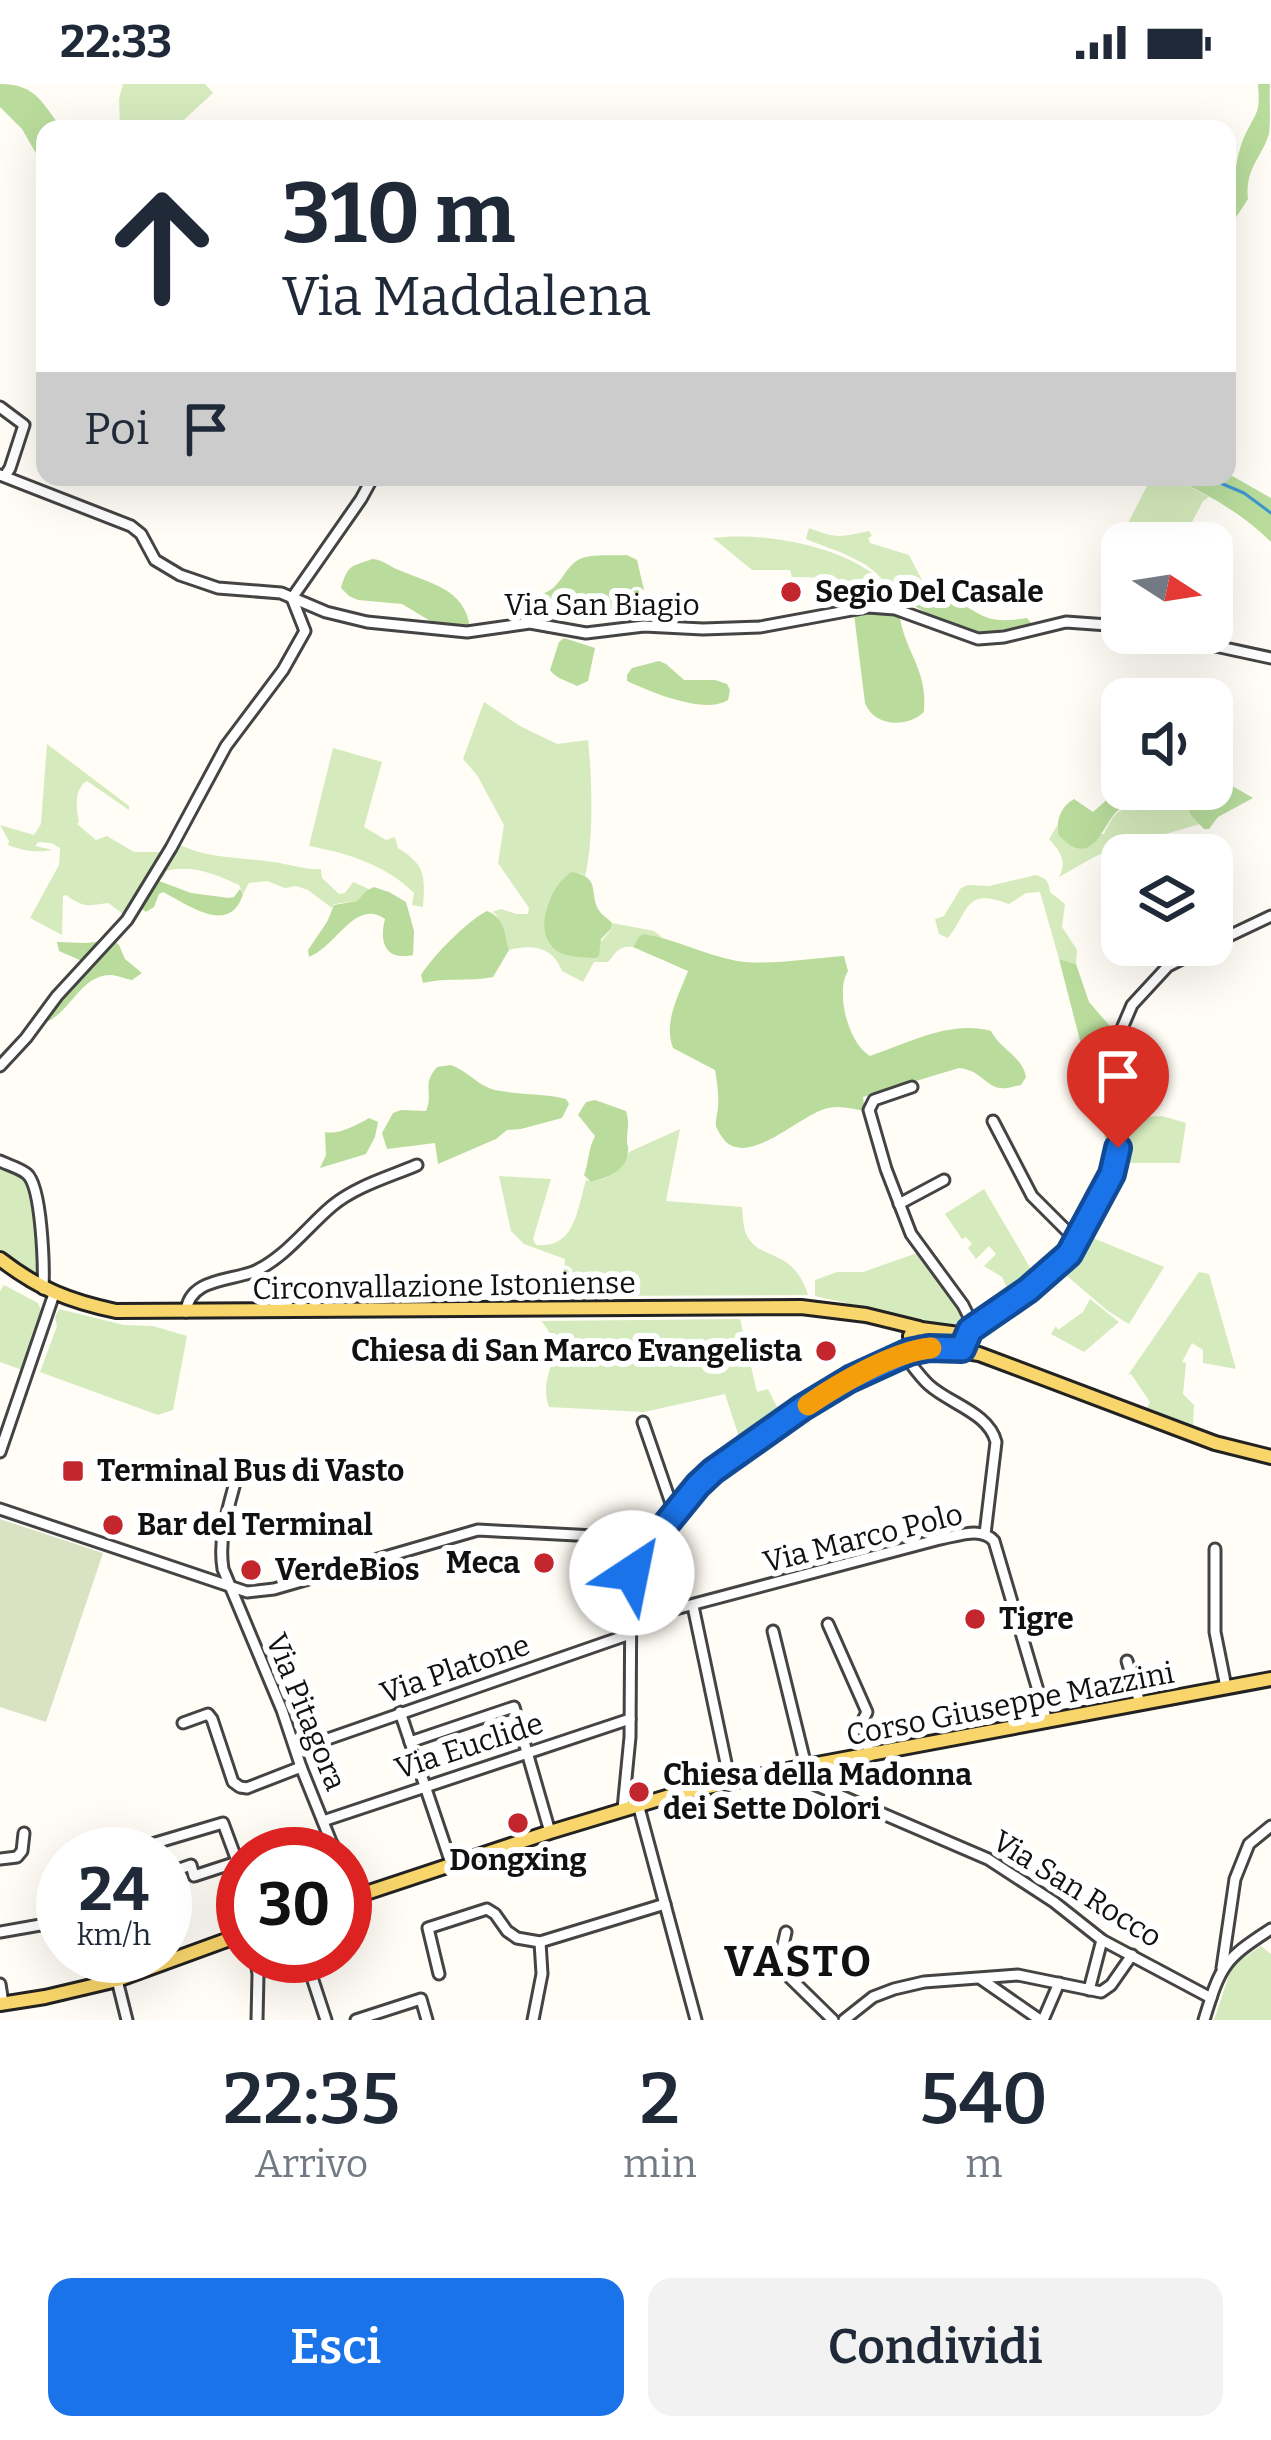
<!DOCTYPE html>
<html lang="it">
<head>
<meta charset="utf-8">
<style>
	body { margin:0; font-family:Bitter,serif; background:#f2f2f3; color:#1f2937; height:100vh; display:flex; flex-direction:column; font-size:45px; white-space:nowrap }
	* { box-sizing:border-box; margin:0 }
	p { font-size:39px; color:#747a83 }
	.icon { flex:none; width:66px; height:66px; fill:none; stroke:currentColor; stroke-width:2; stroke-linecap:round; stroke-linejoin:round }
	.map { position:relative; height:1936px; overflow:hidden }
	.side { display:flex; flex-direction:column; background:#fff; flex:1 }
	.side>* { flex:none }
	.top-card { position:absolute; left:36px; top:36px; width:1200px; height:366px; border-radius:24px; box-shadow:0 12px 48px #0002; background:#fff; color:#1f2937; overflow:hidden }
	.needle { width:78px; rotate:102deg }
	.buttons { position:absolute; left:1101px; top:438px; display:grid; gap:24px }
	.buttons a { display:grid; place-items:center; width:132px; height:132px; border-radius:24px; background:#fff; box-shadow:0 12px 48px #0002; font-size:60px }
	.speed { position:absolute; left:36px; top:1743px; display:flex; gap:24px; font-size:60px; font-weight:700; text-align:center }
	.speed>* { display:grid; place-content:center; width:156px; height:156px; border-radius:50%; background:#fff; box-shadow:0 12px 48px #0002; line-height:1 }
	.speed small { font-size:30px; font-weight:400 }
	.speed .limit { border:18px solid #d22; background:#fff; color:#111 }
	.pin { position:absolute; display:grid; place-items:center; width:102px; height:102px; color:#fff; margin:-123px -51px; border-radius:50% 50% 50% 0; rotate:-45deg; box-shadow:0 0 12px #0007 }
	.pin .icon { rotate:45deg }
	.me { position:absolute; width:132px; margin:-66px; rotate:34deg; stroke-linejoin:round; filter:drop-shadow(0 0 9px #0008) }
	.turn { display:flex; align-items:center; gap:42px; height:252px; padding:0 48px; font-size:54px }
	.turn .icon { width:156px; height:156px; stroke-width:2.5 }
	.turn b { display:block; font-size:84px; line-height:102px }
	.then { display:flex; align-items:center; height:114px; padding:0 48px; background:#0003; gap:24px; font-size:45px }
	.eta { display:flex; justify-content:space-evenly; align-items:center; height:204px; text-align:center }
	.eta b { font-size:72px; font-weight:600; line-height:84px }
	.cta { display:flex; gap:24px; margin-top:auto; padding:24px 48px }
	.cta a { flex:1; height:138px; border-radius:24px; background:#1a73e8; color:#fff; font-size:48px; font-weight:600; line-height:138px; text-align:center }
	.cta a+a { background:#f2f2f3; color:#1f2937 }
	.status { display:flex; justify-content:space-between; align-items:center; height:84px; padding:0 60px; background:#fff; direction:ltr }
	.status svg { height:33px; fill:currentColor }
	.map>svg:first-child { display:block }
</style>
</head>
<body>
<div class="status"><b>22:33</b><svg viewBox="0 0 49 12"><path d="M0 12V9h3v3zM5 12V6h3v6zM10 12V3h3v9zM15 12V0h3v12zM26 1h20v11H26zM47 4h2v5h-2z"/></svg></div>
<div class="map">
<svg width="1271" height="1936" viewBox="0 0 1271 1936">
	<rect width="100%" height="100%" fill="#fffdf5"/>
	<!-- green -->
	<g fill="#d5ebbd">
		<path d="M123,0H205L213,9L174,45H118L120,39L119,15Z"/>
		<path d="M1154,393H1171L1209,413L1203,417L1181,459H1122V494L1102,490L1148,400Z"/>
		<path d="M809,444C836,455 842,453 869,447L872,452L868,454L870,459L909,471L923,498L916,501L908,500L893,520L873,519L868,506L855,505L836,494L792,493L790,486H752L713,454C763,447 854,463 887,503C873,476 834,467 806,455Z"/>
		<path d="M484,618L520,642L557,660L588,656C592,692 594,758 585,792L579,789C570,796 555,805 550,815C532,854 561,879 599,872L598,861L611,846L612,839L654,847L664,855L648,851L638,854L633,863C620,861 616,868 608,878H594L583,898L562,887C553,863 532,860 509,866L496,830L492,828L501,825L516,830H528L529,824L498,779L504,741L477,691L463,675Z"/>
		<path d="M47,660L129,722V726L87,697C74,704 76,725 79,738L77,740L96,756L107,752L134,768H167L126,832L108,819C86,822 85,824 66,811L63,812L62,851L30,834L59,781L60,764L51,759L38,758L35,762L53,766C36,769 24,767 8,761L9,757L0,741L34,751L41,740Z"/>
		<path d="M333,664L382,678L364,743L386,756L395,753L398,764C426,781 425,793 423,823L412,821L414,809C386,781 347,769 309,762Z"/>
		<path d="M1150,715L1161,721L1188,723L1190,730L1200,740L1162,751L1140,753L1094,773L1059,793C1068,778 1060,767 1049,755L1057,742L1058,750H1104C1113,732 1118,721 1140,724Z"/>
		<path d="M178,760C207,775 241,773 273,778C290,780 304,786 321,785L322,794L339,810L345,809L353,798L369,805L357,817L334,820L332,824L308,806L296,802L285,804L267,797L249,799L243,810L239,801C216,790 191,780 166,787L163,794L158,791Z"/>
		<path d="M1036,791C1046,794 1049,797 1050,808L1065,820L1062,843L1077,866L1076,880L1059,875L1040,808L1026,809L1009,820C964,803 970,826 948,854L939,850L935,835L944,832L961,804L968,801L989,802Z"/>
		<path d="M1162,1032L1186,1039L1180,1079H1119C1124,1051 1128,1032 1162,1032Z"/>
		<path d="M680,1045L666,1117L742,1123C743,1133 743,1144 747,1152C761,1178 793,1163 808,1211L595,1212L554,1216L564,1185L565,1175L524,1160L511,1147L499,1092L551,1095L533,1155L536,1161C575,1165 577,1126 586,1096L592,1098C611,1094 621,1087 629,1068Z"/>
		<path d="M0,1080L28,1096L36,1133L40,1188L33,1190L0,1165Z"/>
		<path d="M984,1105L1035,1192L1010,1211L1002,1193L984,1182L996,1170L989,1162L976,1175L968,1164L972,1160L966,1153L962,1155L945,1130Z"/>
		<path d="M1093,1154L1164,1183L1129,1240L1108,1227L1060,1186Z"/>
		<path d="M920,1168L966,1234V1240H939L815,1212V1196L837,1188H863Z"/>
		<path d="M1199,1188L1209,1190L1236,1285L1203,1279V1266L1192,1259L1182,1278L1186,1279L1183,1310L1194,1321L1193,1341L1147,1324L1150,1318L1131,1290L1128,1291Z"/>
		<path d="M4,1201L38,1219L42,1228L22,1286L0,1278V1207Z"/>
		<path d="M1090,1215L1119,1238L1084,1268L1051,1250L1056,1242L1058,1246L1083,1228Z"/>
		<path d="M59,1225L124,1241L153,1242L187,1252L173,1326L158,1331L40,1288L57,1242L55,1233Z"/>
		<path d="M740,1235L757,1308L768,1305L780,1329L741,1359L725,1310L644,1328L549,1323C536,1286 572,1272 541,1237Z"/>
		<path d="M1261,1862L1271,1870V1936H1214L1232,1882Z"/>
	</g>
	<!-- forest -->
	<g fill="#b9dc9c">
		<path d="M0,0C38,0 42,21 63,45H45V85L22,45L0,23Z"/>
		<path d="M1258,0H1270C1269,15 1271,35 1269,50C1261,75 1245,84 1248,115L1227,147V114L1231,110C1235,92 1237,66 1246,49C1258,26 1260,28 1258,0Z"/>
		<path d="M1227,389L1271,414V458C1242,429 1207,410 1171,393H1227Z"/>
		<path d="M627,471L637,476L644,506L639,507L638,526L625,523L606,529L597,519L577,520L572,529L567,531L553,522L528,533L514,523V515C526,511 541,513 552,505C562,497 567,482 578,476C588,469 614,472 627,471Z"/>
		<path d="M372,475C384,476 388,482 399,486C430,500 465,504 470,544L432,538L402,520L358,516L349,512L341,504C348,480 351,483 372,475Z"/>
		<path d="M943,512C983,526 978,542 1027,534L1034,543C983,558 957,545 912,521L913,516Z"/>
		<path d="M883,527L899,528C904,569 928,583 924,628C907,644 874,643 865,619L854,530Z"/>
		<path d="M564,554L595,564L588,597L577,602C568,597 556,595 550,586L559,558Z"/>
		<path d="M659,577L666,580L684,596H715L727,600L730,606L728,616C705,631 651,608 627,597V591L632,584Z"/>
		<path d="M1229,700L1253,714L1218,733L1209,745H1204L1190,730L1188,723C1197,708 1213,701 1229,700Z"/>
		<path d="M1122,702V705H1151L1150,715L1140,725C1133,724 1126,722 1120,725C1103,735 1094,791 1058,750C1056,736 1061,722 1074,715L1093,728Z"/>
		<path d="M571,788C601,793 589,807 598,825C601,831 608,834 612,839L611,845L601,855L599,872L596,874C586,874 565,873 557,867C531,847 550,803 571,788Z"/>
		<path d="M154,795L191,809L229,814L234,813L240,805L243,810C230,853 187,820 163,808L159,810L154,823L146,828L141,824V816Z"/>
		<path d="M374,803L389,808L406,818L414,847L413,871C385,877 379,858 385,835C355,814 336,863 309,873L308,866L327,838L334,821L357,817L366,807Z"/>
		<path d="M487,827C505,834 504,849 509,866L493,893C468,898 448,893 423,899L421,891C434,871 466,838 487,827Z"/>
		<path d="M643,850C676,855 705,871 737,877C769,882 811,874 844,872L848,887C835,908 848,959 870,972C908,959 951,936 991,947C1000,965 1023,973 1026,993L1021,1001C1014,1002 1008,1005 1001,1004C986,1003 981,986 959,984L863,1013L865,1027C853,1025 841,1021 828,1024C801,1030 752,1081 726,1058C723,1055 717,1046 716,1042C715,1036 718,1029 718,1023C719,1010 717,998 715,986L673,964C663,938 679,911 688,887L633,863L638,854Z"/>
		<path d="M113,856L119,861L125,875L142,889L132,896C125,895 119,892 112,891C78,890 70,934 40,940L82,881V877L59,867L57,858L86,859Z"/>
		<path d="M1059,875L1076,880L1089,918L1115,948L1119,1043L1108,1065Z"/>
		<path d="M451,981C468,987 478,1002 495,1006C518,1011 545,1009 566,1015L569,1020L562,1034L521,1045L507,1046L496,1055L438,1080L435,1059L387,1065L382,1049L393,1029L401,1026L426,1027C434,1009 421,1001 437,983Z"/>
		<path d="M595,1016L626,1027C630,1039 627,1045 627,1057C627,1061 629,1064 628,1067C627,1087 607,1094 591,1098L584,1091C589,1078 588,1065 595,1052L578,1031L586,1018Z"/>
		<path d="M369,1034L378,1038L375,1053L366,1070L320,1084L326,1071L325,1048C339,1051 357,1041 369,1034Z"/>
	</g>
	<!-- cemetery -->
	<path fill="#d9e3c4" d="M0,1435L103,1469L46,1638L0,1623Z"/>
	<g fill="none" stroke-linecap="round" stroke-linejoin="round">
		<!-- stream -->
		<path stroke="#3f96cf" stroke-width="3" d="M1206,393L1244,409L1271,429"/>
		<defs>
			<g id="minor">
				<path d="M0,323L24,341L10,384L5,392"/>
				<path d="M0,391L131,442L141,450L155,476L180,491L218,504L281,509L326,528L367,538L467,548L530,539L586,549L644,542L703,545L760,543L868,523L895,525L978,555L1004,553L1066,538L1122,542"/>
				<path d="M1155,549L1271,574"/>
				<path d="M1212,860L1271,832"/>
				<path d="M0,982L26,954L57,912L127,836L171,764L226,662L283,586L305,547L292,514L361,415L373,393"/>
				<path d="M912,1003L874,1016L869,1026L886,1085L911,1150L963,1221L974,1243"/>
				<path d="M993,1037L1032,1112L1077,1157"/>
				<path d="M0,1077C8,1081 20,1084 27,1090C42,1103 44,1183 43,1205"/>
				<path d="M899,1120L944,1096"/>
				<path d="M186,1228C189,1195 228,1197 253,1188C284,1175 307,1143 332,1122C356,1102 389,1093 417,1081"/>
				<path d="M955,1249L970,1246L1028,1206L1069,1170L1112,1090L1121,1041L1120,949L1132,921L1168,882L1210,861"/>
				<path d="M904,1271C912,1281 920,1293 929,1301C950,1320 989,1329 996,1358L985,1450"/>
				<path d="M643,1338L674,1428"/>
				<path d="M0,1368L54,1210"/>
				<path d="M236,1395C228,1425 218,1454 223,1485L282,1626L301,1683L336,1770"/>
				<path d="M0,1425L247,1508L274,1505L478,1446L634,1454"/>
				<path d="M1215,1465V1548L1226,1603"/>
				<path d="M645,1466L684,1417L713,1387L802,1324L850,1295L909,1268L929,1264"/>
				<path d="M693,1522L730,1698"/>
				<path d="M630,1537L940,1455C958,1452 981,1442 994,1457L1047,1637"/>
				<path d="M828,1540L867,1628L863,1636L870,1672"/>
				<path d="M773,1547L806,1682"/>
				<path d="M1127,1577L1140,1619"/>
				<path d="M400,1628L452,1782"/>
				<path d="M183,1639L208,1630L212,1635L233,1698L240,1703L247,1704L301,1683"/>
				<path d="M410,1658L514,1623L550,1748"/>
				<path d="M296,1666L630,1550"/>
				<path d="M783,1687L988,1775L1054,1818L1102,1856L1211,1914"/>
				<path d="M638,1720L696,1936"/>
				<path d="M623,1725L630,1653L631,1489L626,1463L634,1454L643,1458L645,1466L641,1472L634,1473L628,1470"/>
				<path d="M323,1737L630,1635"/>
				<path d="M152,1760L223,1739L243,1793"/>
				<path d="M307,1770L333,1761"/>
				<path d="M0,1775L17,1773L22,1767L24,1749"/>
				<path d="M165,1790L191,1781L194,1792L237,1778"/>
				<path d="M345,1795L352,1814"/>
				<path d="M0,1848L63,1837"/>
				<path d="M786,1848L780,1874L781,1885L833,1936"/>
				<path d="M255,1872L258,1890L257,1936"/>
				<path d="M305,1872L326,1936"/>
				<path d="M1222,1884L1235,1795L1249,1760L1271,1742"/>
				<path d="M439,1890L428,1844L487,1825L495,1830L507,1847L517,1854L540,1858L665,1820"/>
				<path d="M981,1895L1040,1936"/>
				<path d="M117,1896L127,1936"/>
				<path d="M0,1900L3,1919"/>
				<path d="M1089,1906L1102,1856"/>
				<path d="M356,1936L421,1915L427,1936"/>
				<path d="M533,1936L542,1890L540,1858"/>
				<path d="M844,1936L873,1913L894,1905L924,1898L1018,1891L1101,1908L1111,1901L1132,1871"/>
				<path d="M1043,1936L1059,1899"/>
				<path d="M1204,1936C1221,1881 1223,1876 1271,1845"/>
			</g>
			<g id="major">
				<path d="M0,1175C39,1205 69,1217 116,1227L801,1223L866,1231L919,1244"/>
				<path d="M914,1244L959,1250L964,1254L966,1260L959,1267L915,1259L910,1252Z"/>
				<path d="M959,1267L979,1270L1215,1359L1271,1373"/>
				<path d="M345,1816L550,1748L676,1710L806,1682L1271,1595"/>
				<path d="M0,1920L45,1913L117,1896L243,1850"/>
			</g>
		</defs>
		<!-- minor casing -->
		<use href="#minor" stroke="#444" stroke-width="15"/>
		<!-- major casing -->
		<use href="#major" stroke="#222" stroke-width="18"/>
		<!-- minor -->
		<use href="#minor" stroke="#fff" stroke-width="9"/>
		<!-- major -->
		<use href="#major" stroke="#f9d66b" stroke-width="12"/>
	</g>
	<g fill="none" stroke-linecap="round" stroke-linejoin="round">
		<defs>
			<path id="route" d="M632,1489L645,1466L698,1401L713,1387L802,1324L850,1295L909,1268L929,1264L962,1265L970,1246L1028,1206L1069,1170L1112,1090L1118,1064"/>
		</defs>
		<!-- route casing -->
		<use href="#route" stroke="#114b97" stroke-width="30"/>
		<!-- route -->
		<use href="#route" stroke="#1a73e8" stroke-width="21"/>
		<!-- slow -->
		<path stroke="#f59e0b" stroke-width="21" d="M808,1321C838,1300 895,1267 931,1264"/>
	</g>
	<!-- markers -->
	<g fill="#c4262e" stroke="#fff" stroke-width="4.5">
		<circle cx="791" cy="508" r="12"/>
		<circle cx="826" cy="1267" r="12"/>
		<rect x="61" y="1375" width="24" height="24" rx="6"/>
		<circle cx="113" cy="1441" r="12"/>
		<circle cx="544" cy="1479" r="12"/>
		<circle cx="251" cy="1486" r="12"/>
		<circle cx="975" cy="1535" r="12"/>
		<circle cx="639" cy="1708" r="12"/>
		<circle cx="518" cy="1739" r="12"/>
	</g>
	<g text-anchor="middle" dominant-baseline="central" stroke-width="12" stroke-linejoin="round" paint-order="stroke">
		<!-- poi labels -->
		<g font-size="30" font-weight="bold" fill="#111" stroke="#fff" text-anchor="start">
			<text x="815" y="508">Segio Del Casale</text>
			<text x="802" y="1267" text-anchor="end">Chiesa di San Marco Evangelista</text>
			<text x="97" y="1387">Terminal Bus di Vasto</text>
			<text x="137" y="1441">Bar del Terminal</text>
			<text x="520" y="1479" text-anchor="end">Meca</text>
			<text x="275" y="1486">VerdeBios</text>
			<text x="999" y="1535">Tigre</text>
			<text x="663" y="1691">Chiesa della Madonna<tspan x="663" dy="34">dei Sette Dolori</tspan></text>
			<text x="518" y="1776" text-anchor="middle">Dongxing</text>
		</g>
		<!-- street labels -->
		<g font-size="30" fill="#111" stroke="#fff">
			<text x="602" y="521">Via San Biagio</text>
			<text transform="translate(444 1202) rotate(-1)">Circonvallazione Istoniense</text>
			<text transform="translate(863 1454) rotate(-14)">Via Marco Polo</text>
			<text transform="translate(455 1585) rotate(-19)">Via Platone</text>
			<text transform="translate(1010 1620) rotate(-11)">Corso Giuseppe Mazzini</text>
			<text transform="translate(306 1628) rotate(68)">Via Pitagora</text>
			<text transform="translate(469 1662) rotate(-18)">Via Euclide</text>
			<text transform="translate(1077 1805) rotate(32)">Via San Rocco</text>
		</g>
		<!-- district labels -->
		<g font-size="42" font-weight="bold" letter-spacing="3" fill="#111" stroke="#fff">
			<text x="799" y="1878">VASTO</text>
		</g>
	</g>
</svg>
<div class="buttons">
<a><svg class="needle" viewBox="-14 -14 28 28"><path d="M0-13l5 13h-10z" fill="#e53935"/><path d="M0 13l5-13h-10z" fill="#747a83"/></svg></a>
<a><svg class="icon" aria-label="sound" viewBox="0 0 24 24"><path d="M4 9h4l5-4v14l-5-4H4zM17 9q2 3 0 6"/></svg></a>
<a><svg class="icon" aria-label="layers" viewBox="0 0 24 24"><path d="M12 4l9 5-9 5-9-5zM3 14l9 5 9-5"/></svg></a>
</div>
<div class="speed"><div>24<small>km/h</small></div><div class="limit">30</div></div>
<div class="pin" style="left:1118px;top:1064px;background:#d93025"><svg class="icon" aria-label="arrive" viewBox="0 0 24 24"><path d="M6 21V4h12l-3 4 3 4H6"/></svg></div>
<svg class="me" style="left:632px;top:1489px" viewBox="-20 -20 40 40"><circle r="19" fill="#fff"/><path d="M0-13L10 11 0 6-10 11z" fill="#1a73e8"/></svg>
<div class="top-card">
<div class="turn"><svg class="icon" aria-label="ahead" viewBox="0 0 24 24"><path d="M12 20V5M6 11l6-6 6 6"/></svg><div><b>310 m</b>Via Maddalena</div></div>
<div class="then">Poi<svg class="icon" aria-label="arrive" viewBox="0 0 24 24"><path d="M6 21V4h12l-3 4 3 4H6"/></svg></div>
</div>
</div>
<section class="side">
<div class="eta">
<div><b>22:35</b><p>Arrivo</p></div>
<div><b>2</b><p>min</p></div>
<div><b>540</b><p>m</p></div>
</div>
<div class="cta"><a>Esci</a><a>Condividi</a></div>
</section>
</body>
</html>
